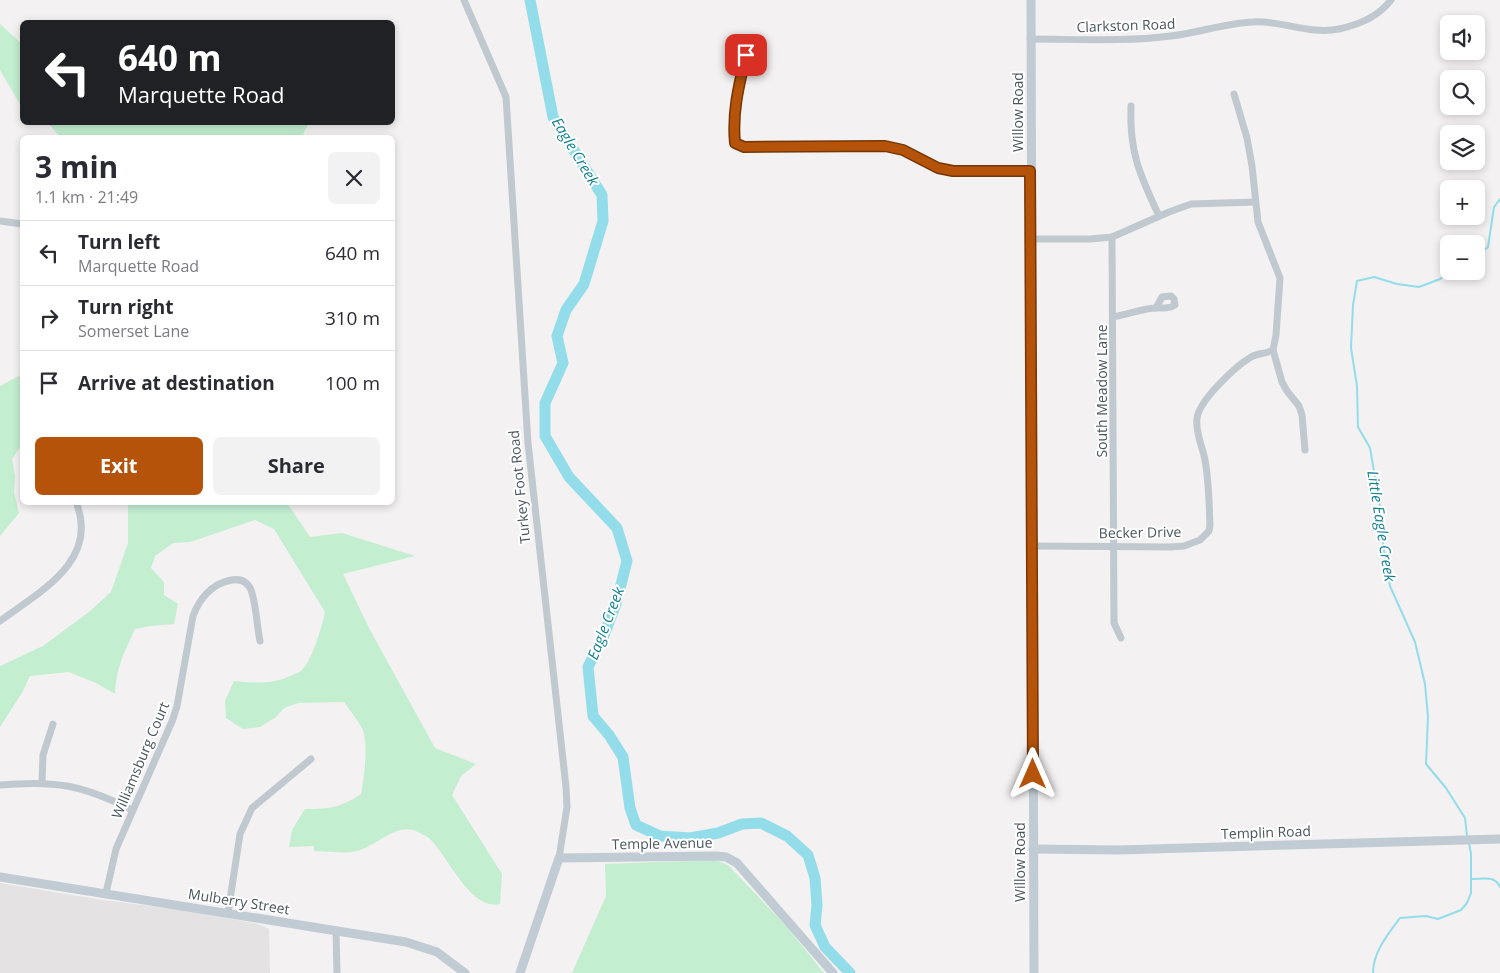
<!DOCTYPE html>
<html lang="en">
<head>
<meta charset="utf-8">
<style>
	body { margin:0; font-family:"Open Sans",sans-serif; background:#f2f2f3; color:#2b2b33; height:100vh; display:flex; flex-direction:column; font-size:19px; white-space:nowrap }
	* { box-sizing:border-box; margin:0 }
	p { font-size:16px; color:#7c7c81 }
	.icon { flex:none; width:28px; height:28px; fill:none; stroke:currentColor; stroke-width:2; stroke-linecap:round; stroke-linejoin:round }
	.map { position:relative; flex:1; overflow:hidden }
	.side { position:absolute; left:20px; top:135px; width:375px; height:370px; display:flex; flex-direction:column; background:#fff; border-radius:8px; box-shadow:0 2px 8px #0003 }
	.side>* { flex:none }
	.banner { position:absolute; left:20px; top:20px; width:375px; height:105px; border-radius:8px; box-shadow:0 2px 8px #0003; background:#202124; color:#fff; overflow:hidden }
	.fabs { position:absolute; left:1440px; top:15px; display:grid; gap:10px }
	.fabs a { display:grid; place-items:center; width:45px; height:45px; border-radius:8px; background:#fff; box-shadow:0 2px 8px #0003; font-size:25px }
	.pin { position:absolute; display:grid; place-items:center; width:42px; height:42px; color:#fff; margin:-21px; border-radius:10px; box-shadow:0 2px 8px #0006 }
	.me { position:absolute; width:55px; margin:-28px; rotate:0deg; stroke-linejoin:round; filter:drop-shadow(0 0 4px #0008) }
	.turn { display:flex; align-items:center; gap:18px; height:105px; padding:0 15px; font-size:22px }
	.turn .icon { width:65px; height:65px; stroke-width:2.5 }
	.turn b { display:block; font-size:35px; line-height:42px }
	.round { display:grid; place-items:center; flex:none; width:52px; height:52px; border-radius:8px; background:#f2f2f3 }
	.head { display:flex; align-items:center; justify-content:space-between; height:85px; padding:0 15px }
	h1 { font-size:30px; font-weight:700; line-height:38px }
	.cta { display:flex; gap:10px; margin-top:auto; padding:10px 15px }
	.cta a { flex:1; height:58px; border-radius:8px; background:#b45309; color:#fff; font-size:20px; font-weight:700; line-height:58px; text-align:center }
	.cta a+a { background:#f2f2f3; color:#2b2b33 }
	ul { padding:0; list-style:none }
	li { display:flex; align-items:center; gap:15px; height:65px; padding:0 15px; border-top:1px solid #e1e1e2 }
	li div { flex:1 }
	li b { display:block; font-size:19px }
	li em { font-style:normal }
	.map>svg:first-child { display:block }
</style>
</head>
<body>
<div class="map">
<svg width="1500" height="973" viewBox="0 0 1500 973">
	<rect width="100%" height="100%" fill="#f3f1f1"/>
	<!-- education -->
	<path fill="#e4e2e3" d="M0,883L96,899L189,911L258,924L269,929L270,973H0Z"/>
	<!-- green -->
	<g fill="#c3eed0">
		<path d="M0,24L22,44V106H21L0,70Z"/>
		<path d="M48,123H309L301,138L60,137Z"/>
		<path d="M22,371V444L12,459L15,476L14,492L19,513L0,536V386L19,376Z"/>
		<path d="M130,502L287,503L310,537L342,533L415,556L343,574L370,630L435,748L476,764L461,776L452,795L502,874L500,904C470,911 448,856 430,839C427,836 418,832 413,830C392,825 376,847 356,851C343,854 327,851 314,851V846L289,847L292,830L305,809C329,809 340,808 361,794C364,778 369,743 362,728C357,719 350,710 344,702L298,703L284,708L276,717L260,727L243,729L226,718L225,701L234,681C254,683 273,685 292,675C295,674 300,672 302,670C312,661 322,626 325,612L274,529L255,520L190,542L173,543L155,556L151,568L164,582V595L178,604L174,624L151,626L135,629C124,653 116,668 115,694L96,683L69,672L30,676L23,691L0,727V666L43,646L89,612L111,592L128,543V504Z"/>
		<path d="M714,860L721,862L729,866L786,926L824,973H572L606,896L605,864Z"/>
	</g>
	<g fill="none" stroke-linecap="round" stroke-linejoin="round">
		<!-- stream -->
		<g stroke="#92dde9" stroke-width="2">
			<path d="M1476,256L1488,247L1494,207L1500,199"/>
			<path d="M1454,271L1440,279L1419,287L1397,284L1374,277L1357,281L1353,305L1351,348L1357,386L1358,427L1370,448L1383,524V546L1390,586L1415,642L1425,684L1428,717L1426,764L1446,788L1465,818L1467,836"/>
			<path d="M1471,879C1483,879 1495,875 1500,887"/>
			<path d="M1373,973C1373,952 1388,934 1400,918L1426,916L1438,919L1461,910L1467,903L1471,893V854L1469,843"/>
		</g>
		<!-- river -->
		<path stroke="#92dde9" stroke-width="11" d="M530,0L553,117L602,195L603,221L584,284L566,310L557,336L563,363L545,403V436L569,477L617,528L627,561L616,604L604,635L588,667L593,716L609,735L623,757L630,808L636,825L660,836L690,838L718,833L742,824L761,823L787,836L808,855L815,878L817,905L815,925L825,947L850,973"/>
		<!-- street -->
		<g stroke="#c0c9cf" stroke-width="7">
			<path d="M464,0L506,97L528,443L566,787L567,807L559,858"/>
			<path d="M1030,39C1077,39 1124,42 1171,36C1198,33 1225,23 1253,22C1281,20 1310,35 1339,29C1358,25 1379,16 1391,0"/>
			<path d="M746,55C739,85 731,112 735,143L744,147L885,146L903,150L938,168L953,171H1030"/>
			<path d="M1131,106C1129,152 1140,175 1159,216"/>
			<path d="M0,221L22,224"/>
			<path d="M1112,237L1114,623L1121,638"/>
			<path d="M1031,239H1090L1112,237L1169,212L1191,204L1255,202"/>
			<path d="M1113,317C1126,315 1144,308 1156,308C1163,307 1168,310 1175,305L1174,299L1171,296L1162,297L1156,308"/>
			<path d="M1273,350L1282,382L1287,391L1299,406L1302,415L1305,450"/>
			<path d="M1031,546L1171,547L1184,546L1200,540L1209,531L1210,525C1209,504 1209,482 1205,460C1203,448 1195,432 1197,419C1198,401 1236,366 1251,357C1258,353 1266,354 1273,350L1276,335L1280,278L1258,222L1252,166L1247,138L1234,94"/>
			<path d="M0,621C39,592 100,561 76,502"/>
			<path d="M42,783L43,755L53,724"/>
			<path d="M0,785C55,780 83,785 132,810"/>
			<path d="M106,893L116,849L173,719L177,706L193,616C196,608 201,599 207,593C218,582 243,571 251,590C256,603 257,627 260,641"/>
			<path d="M228,913L240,834L252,808L311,759"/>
			<path d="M336,931L337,973"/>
		</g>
		<!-- secondary -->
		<g stroke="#c0cbd4" stroke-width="9">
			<path d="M1031,0L1034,973"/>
			<path d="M1033,849L1118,850L1500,839"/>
			<path d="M0,877L406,942L437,952L465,973"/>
			<path d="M520,973L559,858L716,856L726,857L737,863L833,973"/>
		</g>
	</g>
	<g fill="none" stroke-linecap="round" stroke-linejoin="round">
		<defs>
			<path id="route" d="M746,55C739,85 732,112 735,143L744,147L885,146L903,150L938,168L953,171H1030L1033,774"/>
		</defs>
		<!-- route casing -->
		<use href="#route" stroke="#753606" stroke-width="12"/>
		<!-- route -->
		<use href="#route" stroke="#b45309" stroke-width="9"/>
	</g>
	<g text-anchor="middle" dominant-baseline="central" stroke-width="4" stroke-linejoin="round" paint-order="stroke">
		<!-- street labels -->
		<g font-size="14" fill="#4a565e" stroke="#fff">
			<text transform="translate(1126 25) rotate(-2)">Clarkston Road</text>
			<text transform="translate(1017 112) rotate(-90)">Willow Road</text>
			<text transform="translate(1101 391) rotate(-90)">South Meadow Lane</text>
			<text transform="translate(519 487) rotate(-96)">Turkey Foot Road</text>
			<text transform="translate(1140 532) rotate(-1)">Becker Drive</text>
			<text transform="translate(140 760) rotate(-67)">Williamsburg Court</text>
			<text transform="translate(1266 832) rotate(-2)">Templin Road</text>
			<text transform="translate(662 843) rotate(-1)">Temple Avenue</text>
			<text transform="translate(1019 862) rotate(-90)">Willow Road</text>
			<text transform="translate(239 901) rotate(9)">Mulberry Street</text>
		</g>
		<!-- water labels -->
		<g font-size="15" font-style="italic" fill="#138091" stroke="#fff">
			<text transform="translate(576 151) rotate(59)">Eagle Creek</text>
			<text transform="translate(1382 526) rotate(81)">Little Eagle Creek</text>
			<text transform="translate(605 623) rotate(-69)">Eagle Creek</text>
		</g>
	</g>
</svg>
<div class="fabs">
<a><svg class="icon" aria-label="sound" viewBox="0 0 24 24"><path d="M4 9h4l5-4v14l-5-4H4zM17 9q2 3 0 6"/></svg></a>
<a><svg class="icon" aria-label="search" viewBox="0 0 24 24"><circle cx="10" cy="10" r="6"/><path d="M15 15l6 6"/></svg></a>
<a><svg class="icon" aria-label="layers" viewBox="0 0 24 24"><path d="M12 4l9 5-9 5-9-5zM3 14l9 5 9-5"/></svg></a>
<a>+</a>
<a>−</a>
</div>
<div class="pin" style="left:746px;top:55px;background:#d93025"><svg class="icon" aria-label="arrive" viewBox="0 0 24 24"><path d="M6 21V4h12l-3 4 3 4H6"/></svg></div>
<svg class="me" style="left:1033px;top:774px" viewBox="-20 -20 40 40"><path d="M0-17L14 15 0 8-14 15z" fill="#b45309" stroke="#fff" stroke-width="4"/></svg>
<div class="banner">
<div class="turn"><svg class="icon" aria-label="left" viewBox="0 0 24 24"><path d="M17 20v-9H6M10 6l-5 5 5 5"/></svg><div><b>640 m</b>Marquette Road</div></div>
</div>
<section class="side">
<div class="head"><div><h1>3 min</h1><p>1.1 km · 21:49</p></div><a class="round"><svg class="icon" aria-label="close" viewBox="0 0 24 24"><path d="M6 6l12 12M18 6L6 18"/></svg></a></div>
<ul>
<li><svg class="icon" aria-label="left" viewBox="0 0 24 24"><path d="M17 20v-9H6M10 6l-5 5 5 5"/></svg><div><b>Turn left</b><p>Marquette Road</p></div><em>640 m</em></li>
<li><svg class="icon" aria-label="right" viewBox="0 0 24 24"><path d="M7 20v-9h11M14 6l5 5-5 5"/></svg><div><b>Turn right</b><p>Somerset Lane</p></div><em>310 m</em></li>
<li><svg class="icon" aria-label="arrive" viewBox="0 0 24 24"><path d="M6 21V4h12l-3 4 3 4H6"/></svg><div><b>Arrive at destination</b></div><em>100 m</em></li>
</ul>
<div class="cta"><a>Exit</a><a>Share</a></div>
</section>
</div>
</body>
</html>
